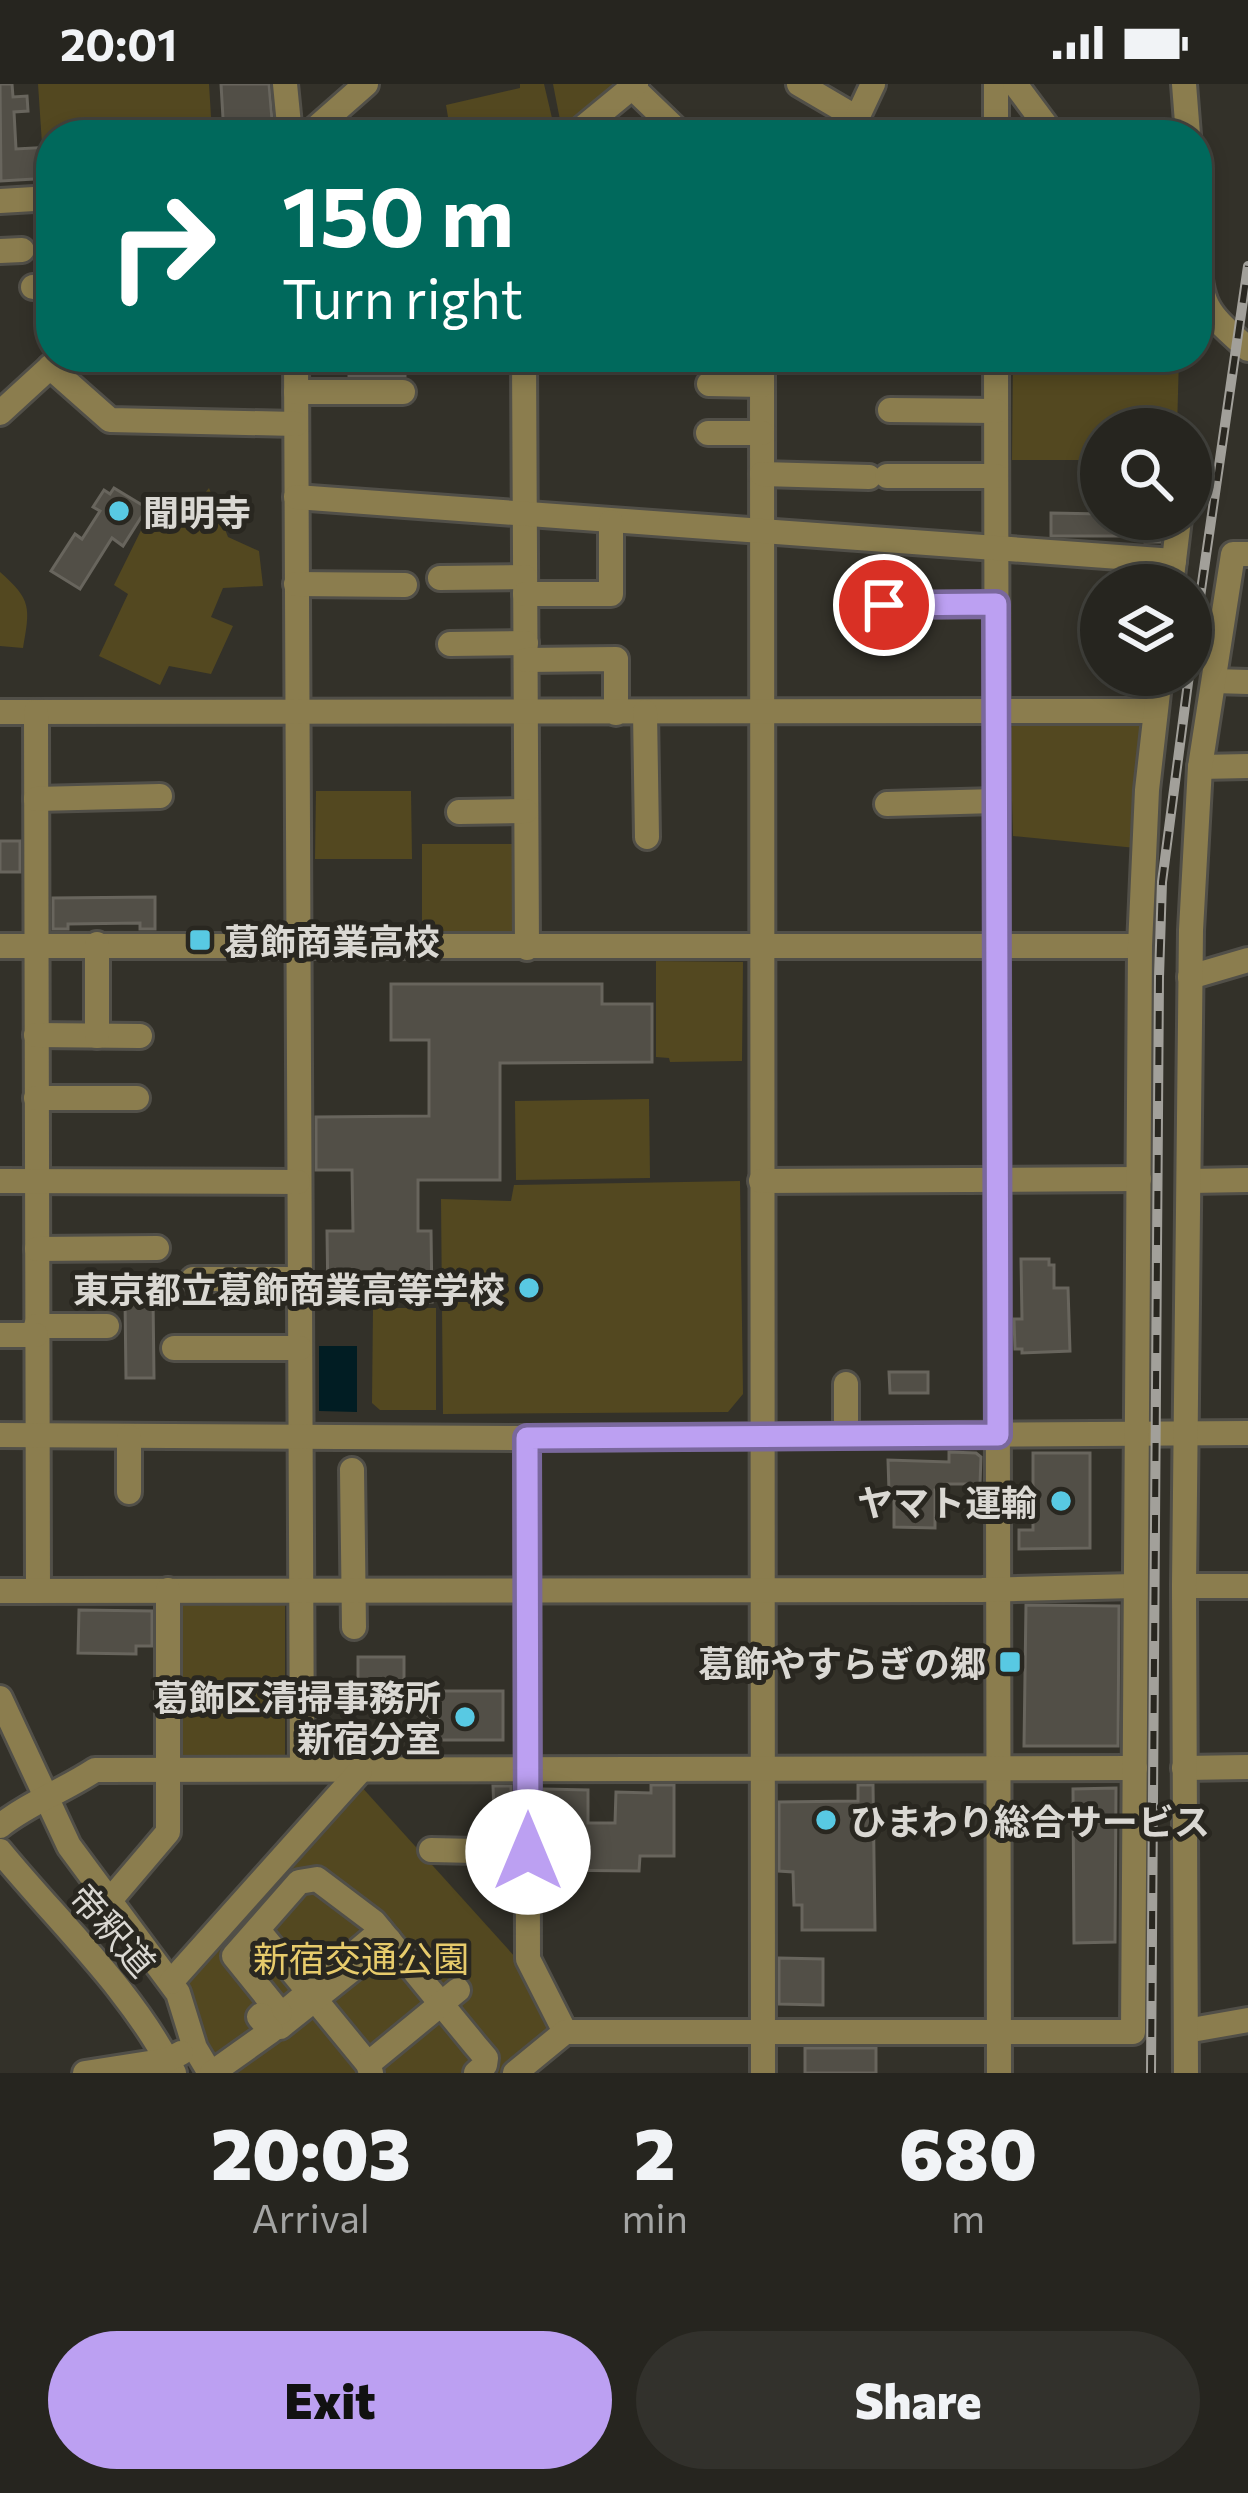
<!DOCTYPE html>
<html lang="en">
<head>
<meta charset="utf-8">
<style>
	body { margin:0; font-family:Commissioner,"Noto Sans JP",sans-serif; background:#32312c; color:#f1f3f6; height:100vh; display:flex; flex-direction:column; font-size:45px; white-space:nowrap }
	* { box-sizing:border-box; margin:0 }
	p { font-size:39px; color:#a4a5a4 }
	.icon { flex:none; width:66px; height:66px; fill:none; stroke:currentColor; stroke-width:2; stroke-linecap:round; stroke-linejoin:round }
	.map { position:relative; height:1989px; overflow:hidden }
	.details { display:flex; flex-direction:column; background:#26251f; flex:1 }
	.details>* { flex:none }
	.top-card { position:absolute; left:36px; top:36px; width:1176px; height:252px; border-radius:48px; box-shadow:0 6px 18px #0003,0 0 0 3px #42423d; background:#00695c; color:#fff; overflow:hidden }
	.buttons { position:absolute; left:1080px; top:324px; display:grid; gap:24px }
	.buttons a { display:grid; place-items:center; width:132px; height:132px; border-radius:50%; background:#26251f; box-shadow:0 6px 18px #0003,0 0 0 3px #42423d; font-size:60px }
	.pin { position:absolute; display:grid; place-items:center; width:102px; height:102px; color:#fff; margin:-51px; border:6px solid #fff; border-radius:50%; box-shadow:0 3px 12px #0007 }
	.me { position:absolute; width:132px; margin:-66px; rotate:0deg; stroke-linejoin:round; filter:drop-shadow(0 0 9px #0008) }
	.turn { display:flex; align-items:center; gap:42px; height:252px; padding:0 48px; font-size:54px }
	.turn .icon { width:156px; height:156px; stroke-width:2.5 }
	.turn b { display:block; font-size:84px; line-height:102px }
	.eta { display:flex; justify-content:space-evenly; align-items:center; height:204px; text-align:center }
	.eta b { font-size:72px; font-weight:800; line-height:84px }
	.button { display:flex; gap:24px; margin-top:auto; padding:24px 48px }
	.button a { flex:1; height:138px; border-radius:72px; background:#bca0f2; color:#111; font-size:48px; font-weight:800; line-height:138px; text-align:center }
	.button a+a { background:#32312c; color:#f1f3f6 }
	.status { display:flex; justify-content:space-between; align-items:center; height:84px; padding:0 60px; background:#26251f; direction:ltr }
	.status svg { height:33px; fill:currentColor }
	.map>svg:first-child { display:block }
</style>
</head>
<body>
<div class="status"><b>20:01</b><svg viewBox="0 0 49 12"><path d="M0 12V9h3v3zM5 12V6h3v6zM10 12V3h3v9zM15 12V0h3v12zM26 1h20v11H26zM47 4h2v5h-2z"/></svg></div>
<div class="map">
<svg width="1248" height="1989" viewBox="0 0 1248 1989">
	<rect width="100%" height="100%" fill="#333129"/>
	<!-- green -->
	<g fill="#534820">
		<path d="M38,0H209L212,49L51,51V59L42,60Z"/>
		<path d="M520,0H544L556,51H451L446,21L520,4Z"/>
		<path d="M553,0H617L569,42L561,41Z"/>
		<path d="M1013,273H1179L1177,345H1101V376H1012Z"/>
		<path d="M209,404L228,453L259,467L263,502L223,504L211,533L233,542L211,590L169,582L160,601L99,572L128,510L114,501L158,412L185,433Z"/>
		<path d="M0,488C32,516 30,524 23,564L0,562Z"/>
		<path d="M1018,634L1142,635L1146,639L1136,764L1013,752L1010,645Z"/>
		<path d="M316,707H411L412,775H315Z"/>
		<rect x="422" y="760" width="93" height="93"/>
		<path d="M656,877L743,878L742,977L670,978L669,974L656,973Z"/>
		<path d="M649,1015L650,1094L516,1096L515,1017Z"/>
		<path d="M740,1097L743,1310L728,1328L443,1330L441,1115L511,1117L514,1101Z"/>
		<path d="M373,1224H436V1326H380L372,1319Z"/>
		<path d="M183,1521H285V1673L180,1675L174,1669L176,1526Z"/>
		<path d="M359,1700L516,1874L549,1942V1953L505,1989H228L209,1968L183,1899Z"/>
	</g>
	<!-- water -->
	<path fill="#011d23" d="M319,1262H357V1328L319,1327Z"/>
	<!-- building -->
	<g fill="#524f47" stroke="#68655d" stroke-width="3">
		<path d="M0,0H12L13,13L27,12L28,27L14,28L16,65L51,63V94L1,97Z"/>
		<path d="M221,0H269L273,47L224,51Z"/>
		<rect x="349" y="273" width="56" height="19"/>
		<path d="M114,404L147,424L123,462L112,454L80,505L51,487L75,450L82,455L100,427L93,423L104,406L110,410Z"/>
		<path d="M1051,429L1101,430V435H1162L1160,458H1145V452H1051Z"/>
		<rect x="0" y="757" width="20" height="31"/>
		<path d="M155,813V845H140V839L68,840V845H53V814Z"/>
		<path d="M391,900H602V920H652V978L500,979V1096H418V1147H431L432,1218L328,1216L327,1147H353L352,1086H316V1033L429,1032V956H391Z"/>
		<path d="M1021,1175H1049V1181H1054V1204H1068L1070,1267L1022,1269V1265H1015L1014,1235H1022Z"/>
		<path d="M153,1214L154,1294H126L125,1215Z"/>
		<path d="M889,1288H928V1309H890Z"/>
		<path d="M949,1368L976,1369L981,1373L980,1400H944V1406H935V1444L894,1443V1406L889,1407L888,1376L949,1378Z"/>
		<path d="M1033,1369H1090V1464L1019,1465V1446H1033Z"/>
		<path d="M1026,1521L1119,1522L1118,1662H1024Z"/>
		<path d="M79,1526L152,1527V1562H136V1570L78,1569Z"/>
		<rect x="358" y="1573" width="46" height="28"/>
		<rect x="427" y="1607" width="76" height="49"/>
		<path d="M651,1701H674V1772H640L639,1787L544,1786V1705L588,1706V1739H615L616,1708L651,1709Z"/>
		<path d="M858,1701H873L875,1846H802V1821H794L793,1788L779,1787V1718L858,1717Z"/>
		<path d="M493,1702H511V1751H495Z"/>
		<path d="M1116,1704L1115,1858L1074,1859L1073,1705Z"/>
		<path d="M779,1874L823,1875V1921L779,1920Z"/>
		<rect x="805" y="1964" width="71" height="25"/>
	</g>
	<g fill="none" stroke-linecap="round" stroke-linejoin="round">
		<defs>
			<g id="minor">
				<path d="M285,0L290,51"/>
				<path d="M799,0L857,34"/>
				<path d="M996,0V51"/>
				<path d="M1015,0L1053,51"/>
				<path d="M1184,0L1188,51"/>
				<path d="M632,3L682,51"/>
				<path d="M308,51L366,0"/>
				<path d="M574,51L636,0"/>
				<path d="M849,51L873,0"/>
				<path d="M0,117L51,114"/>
				<path d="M0,167L22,166"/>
				<path d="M1197,169C1202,226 1206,227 1248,265"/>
				<path d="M33,203L51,202"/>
				<path d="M296,273L302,1685"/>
				<path d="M524,273L527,864"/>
				<path d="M762,273L763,1989"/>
				<path d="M996,273L999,1989"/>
				<path d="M50,283L110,336L296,340"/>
				<path d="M709,300L762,301"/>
				<path d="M296,308H403"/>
				<path d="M890,326L996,327"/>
				<path d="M0,329L60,274"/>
				<path d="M708,349H762"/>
				<path d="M762,390L869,393"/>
				<path d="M887,392H996"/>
				<path d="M296,413L1174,477"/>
				<path d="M440,494L525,493"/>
				<path d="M296,500L405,501"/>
				<path d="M1171,501L1179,435"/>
				<path d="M525,510H611V438"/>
				<path d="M885,521L996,520"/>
				<path d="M450,560L526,559"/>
				<path d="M526,576L616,575V629"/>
				<path d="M1214,597L1248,598"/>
				<path d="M0,628L1155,627"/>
				<path d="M36,628L38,1507"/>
				<path d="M645,628L647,753"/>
				<path d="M1200,683L1248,682"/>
				<path d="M36,715L160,712"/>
				<path d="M887,720L996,717"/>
				<path d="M459,728L526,727"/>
				<path d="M0,862H1140"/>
				<path d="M1190,893L1248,876"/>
				<path d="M36,951L140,952"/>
				<path d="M97,952V860"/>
				<path d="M36,1014H137"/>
				<path d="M0,1097L298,1098"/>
				<path d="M761,1097L1139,1095"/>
				<path d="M1190,1097L1248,1096"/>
				<path d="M37,1165L157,1164"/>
				<path d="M193,1195H299"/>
				<path d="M36,1242H107"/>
				<path d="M0,1251H36"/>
				<path d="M174,1264H300"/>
				<path d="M0,1351L527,1354L1248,1349"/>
				<path d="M846,1351V1300"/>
				<path d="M527,1354L528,1875L565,1948"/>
				<path d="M352,1386L354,1543"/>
				<path d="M129,1408V1353"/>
				<path d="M1184,1502H1248"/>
				<path d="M0,1507L982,1506L1134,1502"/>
				<path d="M0,1614L69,1762L178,1909L195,1964L210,1989"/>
				<path d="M1184,1684L1248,1683"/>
				<path d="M0,1742C29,1719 63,1707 95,1686L1135,1684"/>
				<path d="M431,1766L528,1768"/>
				<path d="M0,1767C60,1840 131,1905 174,1989"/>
				<path d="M111,1815L168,1748V1506"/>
				<path d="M258,1846L368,1980L371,1989"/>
				<path d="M381,1847L273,1938L280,1943L389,1856"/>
				<path d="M171,1898L360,1687"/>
				<path d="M280,1929L234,1872L299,1798L317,1795L374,1838L475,1961L486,1974L485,1981L476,1989"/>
				<path d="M1186,1947L1248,1936"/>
				<path d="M368,1980L458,1906"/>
				<path d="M85,1989L168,1976L181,1969"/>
				<path d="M212,1989L271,1947L259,1933L261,1931"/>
				<path d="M515,1989L565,1948H1133L1140,862L1147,706L1160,591"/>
				<path d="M1186,1989L1184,1502L1191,846L1200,683L1233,470H1248"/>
			</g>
		</defs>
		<!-- minor casing -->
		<use href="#minor" stroke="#514f48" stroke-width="30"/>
		<!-- minor -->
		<use href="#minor" stroke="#8b7d4e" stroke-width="24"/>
		<defs>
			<g id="rail">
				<path d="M1191,575L1248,182"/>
				<path d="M1151,1989L1159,893L1162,798L1189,591"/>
			</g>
		</defs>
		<!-- rail casing -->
		<use href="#rail" stroke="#a2a09a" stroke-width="10"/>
		<!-- rail -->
		<use href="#rail" stroke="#292720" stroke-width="6" stroke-dasharray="18" stroke-linecap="butt"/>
	</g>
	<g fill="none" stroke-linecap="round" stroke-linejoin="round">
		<defs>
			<path id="route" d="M528,1768L527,1354L998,1351L996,520L884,521"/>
		</defs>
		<!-- route casing -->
		<use href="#route" stroke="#7a689d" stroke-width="30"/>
		<!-- route -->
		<use href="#route" stroke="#bca0f2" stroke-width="21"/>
	</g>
	<!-- markers -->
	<g fill="#58c9e3" stroke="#292720" stroke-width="4.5">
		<circle cx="119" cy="427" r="12"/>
		<rect x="188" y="844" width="24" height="24" rx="6"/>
		<circle cx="529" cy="1204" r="12"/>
		<circle cx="1061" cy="1417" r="12"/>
		<rect x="998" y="1566" width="24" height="24" rx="6"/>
		<circle cx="465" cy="1633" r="12"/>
		<circle cx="826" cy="1736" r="12"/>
	</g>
	<g text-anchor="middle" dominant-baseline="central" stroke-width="10" stroke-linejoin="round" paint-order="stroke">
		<!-- poi labels -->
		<g font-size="36" font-weight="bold" fill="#dad8d3" stroke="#292720" text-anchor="end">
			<text x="143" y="427" text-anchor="start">聞明寺</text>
			<text x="224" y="856" text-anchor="start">葛飾商業高校</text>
			<text x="505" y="1204">東京都立葛飾商業高等学校</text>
			<text x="1037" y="1417">ヤマト運輸</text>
			<text x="986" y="1578">葛飾やすらぎの郷</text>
			<text x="441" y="1612">葛飾区清掃事務所<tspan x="441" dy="41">新宿分室</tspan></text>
			<text x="850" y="1736" text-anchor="start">ひまわり総合サービス</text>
		</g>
		<!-- street labels -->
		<g font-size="36" fill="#dad8d3" stroke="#292720">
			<text transform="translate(114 1845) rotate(49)">帝釈道</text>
		</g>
		<!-- park labels -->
		<g font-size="36" fill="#e7cb6b" stroke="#292720">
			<text x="361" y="1873">新宿交通公園</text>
		</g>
	</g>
</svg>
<div class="buttons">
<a><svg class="icon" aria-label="search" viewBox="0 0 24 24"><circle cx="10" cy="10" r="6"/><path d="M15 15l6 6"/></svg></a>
<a><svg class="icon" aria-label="layers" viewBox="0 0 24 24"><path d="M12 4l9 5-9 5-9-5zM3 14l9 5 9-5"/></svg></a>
</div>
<div class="pin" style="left:884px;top:521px;background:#d93025"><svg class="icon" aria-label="arrive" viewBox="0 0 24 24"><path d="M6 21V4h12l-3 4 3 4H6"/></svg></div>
<svg class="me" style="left:528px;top:1768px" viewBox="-20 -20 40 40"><circle r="19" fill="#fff"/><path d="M0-13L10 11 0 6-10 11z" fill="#bca0f2"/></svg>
<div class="top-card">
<div class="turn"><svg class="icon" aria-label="right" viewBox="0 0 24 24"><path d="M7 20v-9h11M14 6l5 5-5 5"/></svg><div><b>150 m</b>Turn right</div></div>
</div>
</div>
<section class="details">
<div class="eta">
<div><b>20:03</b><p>Arrival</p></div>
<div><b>2</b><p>min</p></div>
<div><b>680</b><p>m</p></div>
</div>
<div class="button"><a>Exit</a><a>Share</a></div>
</section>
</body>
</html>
